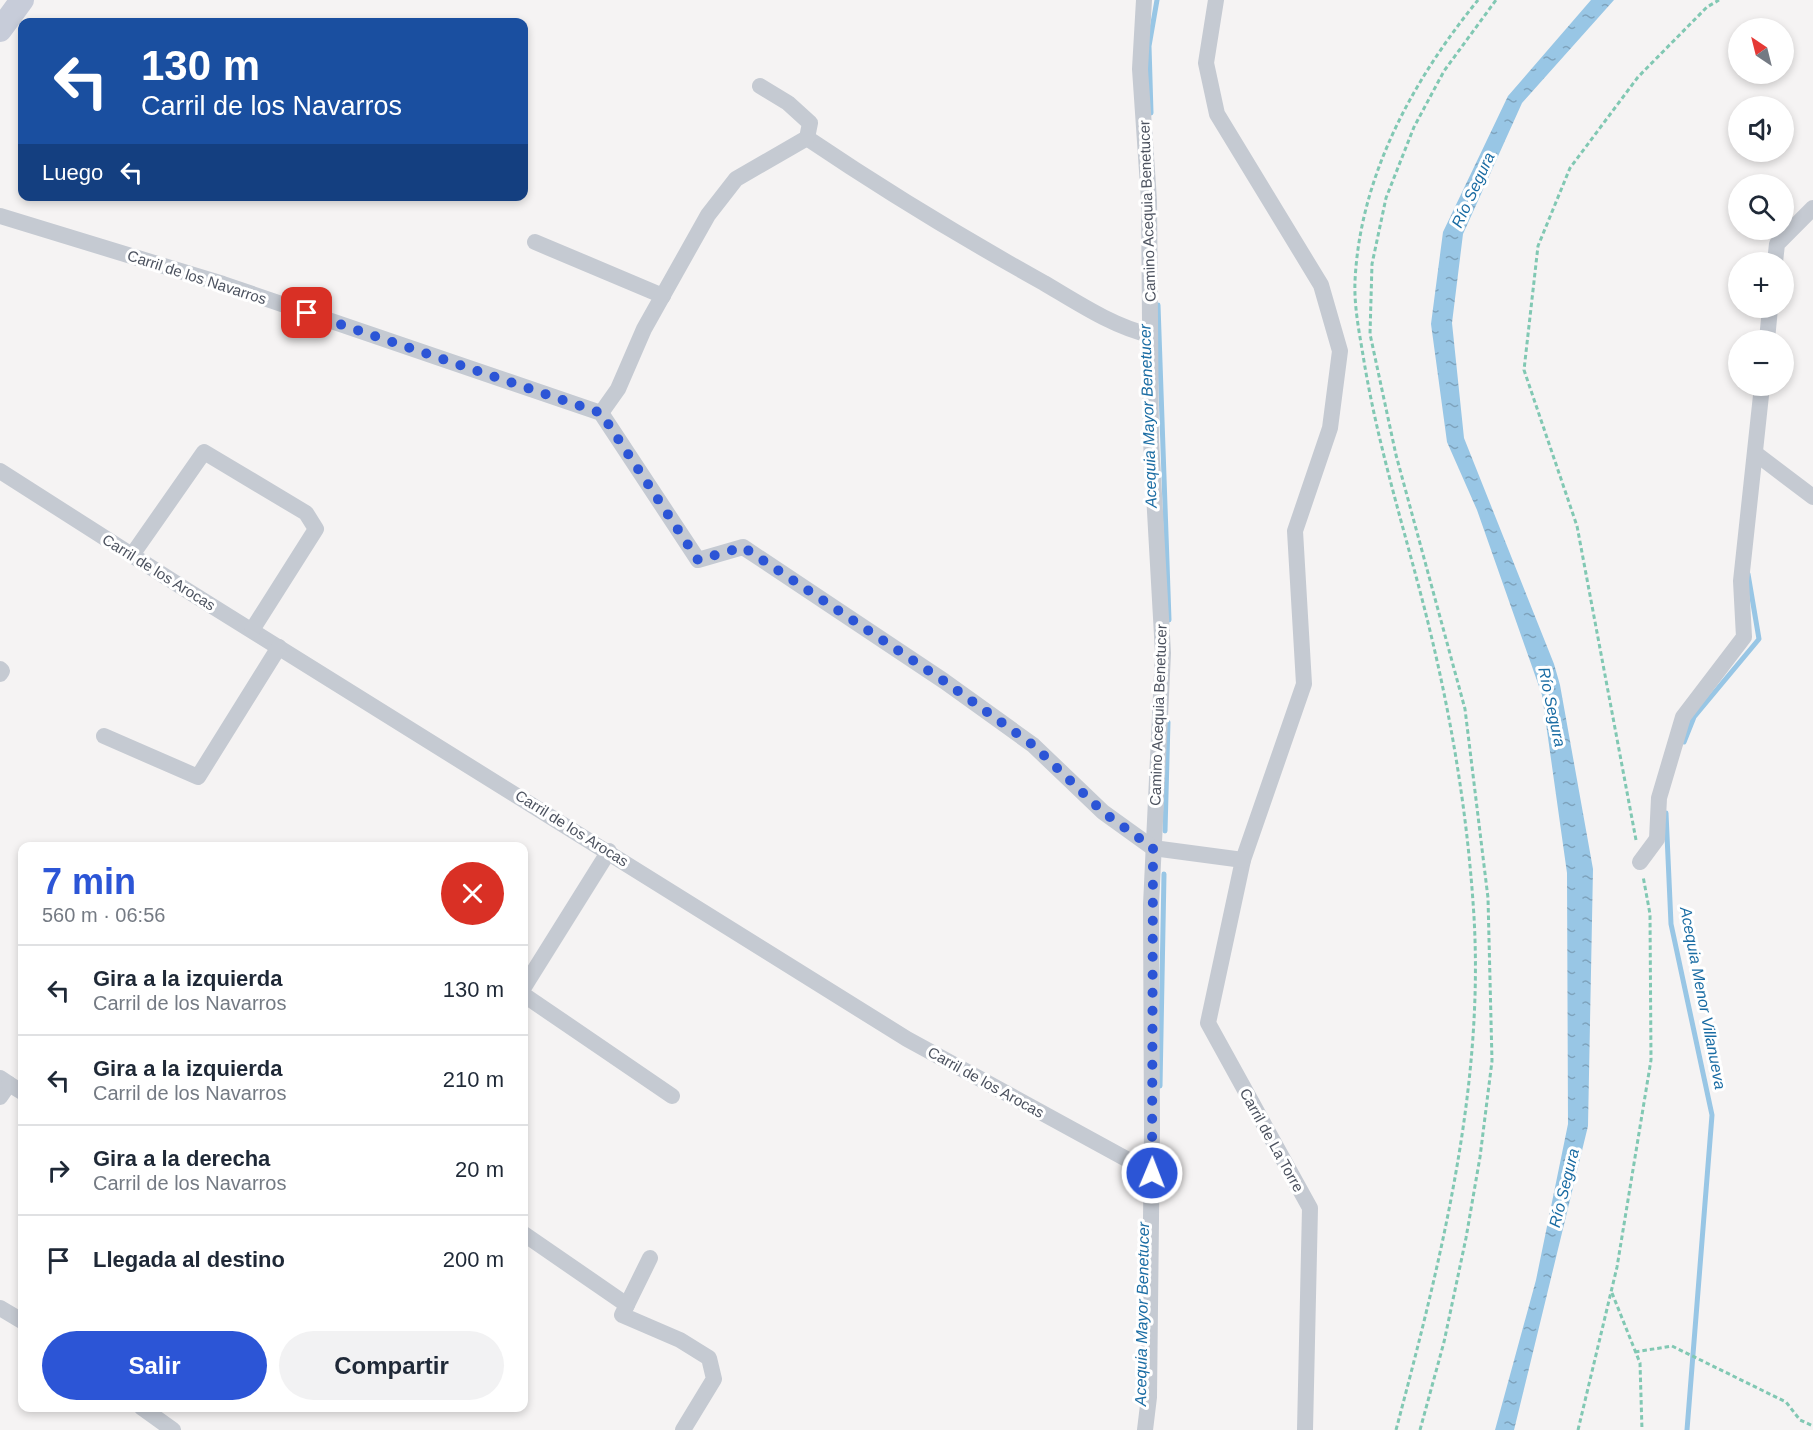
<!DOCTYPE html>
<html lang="es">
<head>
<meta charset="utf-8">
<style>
	body { margin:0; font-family:Arial,sans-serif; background:#f2f2f3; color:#1f2937; height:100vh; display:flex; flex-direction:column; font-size:22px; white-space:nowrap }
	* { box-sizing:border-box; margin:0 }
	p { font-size:20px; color:#747a83 }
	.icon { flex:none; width:33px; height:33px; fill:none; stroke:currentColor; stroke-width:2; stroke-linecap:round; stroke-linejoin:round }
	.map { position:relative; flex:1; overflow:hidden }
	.side { position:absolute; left:18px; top:842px; width:510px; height:570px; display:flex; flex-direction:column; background:#fff; border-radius:12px; box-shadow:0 3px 9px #0003 }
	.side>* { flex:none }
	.guide { position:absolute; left:18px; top:18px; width:510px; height:183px; border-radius:12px; box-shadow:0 3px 9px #0003; background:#1a4fa0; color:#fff; overflow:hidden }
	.needle { width:39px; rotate:325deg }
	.buttons { position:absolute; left:1728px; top:18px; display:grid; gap:12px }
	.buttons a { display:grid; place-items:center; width:66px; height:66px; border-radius:50%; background:#fff; box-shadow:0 3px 9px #0003; font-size:30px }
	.pin { position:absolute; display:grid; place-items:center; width:51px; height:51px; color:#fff; margin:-26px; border-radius:12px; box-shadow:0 3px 9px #0006 }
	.me { position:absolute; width:66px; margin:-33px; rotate:1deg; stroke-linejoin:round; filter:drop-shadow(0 0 4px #0008) }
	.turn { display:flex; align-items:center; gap:21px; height:126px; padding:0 24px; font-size:27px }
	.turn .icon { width:78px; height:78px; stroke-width:2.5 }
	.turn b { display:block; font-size:42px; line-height:51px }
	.then { display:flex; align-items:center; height:57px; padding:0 24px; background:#0003; gap:12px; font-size:22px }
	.round { display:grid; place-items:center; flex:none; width:63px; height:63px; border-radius:32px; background:#f2f2f3 }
	.head { display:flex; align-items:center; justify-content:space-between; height:102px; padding:0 24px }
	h1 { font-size:36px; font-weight:600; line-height:45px; color:#2c55d6 }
	.primary-button { display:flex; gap:12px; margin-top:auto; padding:12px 24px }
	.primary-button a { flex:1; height:69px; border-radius:36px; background:#2c55d6; color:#fff; font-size:24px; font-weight:600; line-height:69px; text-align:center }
	.primary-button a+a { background:#f2f2f3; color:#1f2937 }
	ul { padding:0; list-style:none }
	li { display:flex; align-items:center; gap:18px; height:90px; padding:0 24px; border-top:2px solid #e0e1e3 }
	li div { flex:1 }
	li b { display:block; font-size:22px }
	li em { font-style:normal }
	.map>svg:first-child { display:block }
</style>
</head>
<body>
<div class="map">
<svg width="1813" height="1430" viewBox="0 0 1813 1430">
	<defs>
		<pattern id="water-ripples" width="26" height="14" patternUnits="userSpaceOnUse" patternTransform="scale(1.5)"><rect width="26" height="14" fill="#98c6e5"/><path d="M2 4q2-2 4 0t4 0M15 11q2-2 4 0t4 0" fill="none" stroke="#7ea3bd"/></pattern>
	</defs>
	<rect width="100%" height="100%" fill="#f5f3f3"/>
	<!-- water -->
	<path fill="url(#water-ripples)" d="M1591,0H1614L1522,103L1463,234L1452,323L1464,438L1554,664L1560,685L1593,869L1588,1126L1514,1430H1495L1536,1280L1568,1124L1567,873L1542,695L1477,510L1447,442L1431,324L1443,232L1508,96Z"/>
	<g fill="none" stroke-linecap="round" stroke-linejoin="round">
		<!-- stream -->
		<g stroke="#98c6e5" stroke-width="5">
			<path d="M1151,113L1149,46L1157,0"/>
			<path d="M1158,305L1169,620"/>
			<path d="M1684,742L1694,717L1759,639L1748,574"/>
			<path d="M1666,813L1671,924L1712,1115L1687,1430"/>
			<path d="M1165,831L1168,722"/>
			<path d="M1160,1086L1164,874"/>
		</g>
		<!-- path -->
		<g stroke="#81c8b3" stroke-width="3" stroke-dasharray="4.5 3" stroke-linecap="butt">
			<path d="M1636,840L1577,526L1524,370L1538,246L1570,168L1638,77L1707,7L1719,0"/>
			<path d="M1612,1293L1640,1363L1642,1430"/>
			<path d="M1635,1352L1672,1346L1786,1402L1800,1420L1813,1426"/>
			<path d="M1396,1430C1440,1264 1484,1090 1474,917C1467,802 1447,691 1417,580C1397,505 1375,431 1363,355C1359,331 1354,306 1355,281C1360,176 1413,80 1478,0"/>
			<path d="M1420,1430L1444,1342L1466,1238L1480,1157L1492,1061L1488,898L1465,709L1396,455L1370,334L1372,264L1386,198L1414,127L1444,71L1496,0"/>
			<path d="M1578,1430L1617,1267L1651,1060L1650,914L1643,876"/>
		</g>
		<!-- street -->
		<g stroke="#c5cad2" stroke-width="16">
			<path d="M1144,0L1140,69L1149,200L1151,441L1163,653L1151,905L1152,1130L1149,1397L1145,1430"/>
			<path d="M1216,0L1206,63L1217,114L1321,285L1340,351L1330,428L1295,531L1304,684L1243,860L1208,1023L1310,1208L1305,1430"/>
			<path d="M807,138C884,190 963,238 1044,283C1078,303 1112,326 1150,335"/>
			<path d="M0,216L223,284L601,413L698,560L743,547L944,681L1033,745L1103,812L1153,848L1243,860"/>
			<path d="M535,242L663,296"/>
			<path d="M1775,262L1777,244L1813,208"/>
			<path d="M1767,340L1770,308"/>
			<path d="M601,413L618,389L644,329L708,215L736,179L807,138L810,123L788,103L760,86"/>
			<path d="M1755,453L1813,497"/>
			<path d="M0,471L188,591L907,1039L1152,1173"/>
			<path d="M132,555L204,452L306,513L316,529L252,630"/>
			<path d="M0,669L2,671L0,674"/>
			<path d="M104,736L198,777L279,647"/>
			<path d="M1640,862L1657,839L1659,798L1683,717L1744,637L1741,581L1762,386"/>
			<path d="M524,987L609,851"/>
			<path d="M524,995L672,1096"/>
			<path d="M0,1078L9,1084L0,1097"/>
			<path d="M9,1084L22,1092"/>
			<path d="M524,1234L627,1305"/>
			<path d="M650,1258L622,1315L680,1340L709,1358L714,1379L683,1430"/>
			<path d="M0,1308L22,1321"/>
			<path d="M141,1407L173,1430"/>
		</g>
		<!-- secondary -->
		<path stroke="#c7ccd9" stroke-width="24" d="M0,30L22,0"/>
	</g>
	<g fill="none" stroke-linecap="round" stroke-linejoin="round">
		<!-- route -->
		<path stroke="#2c55d6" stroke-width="10" stroke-dasharray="0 18" d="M307,313L601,413L698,560L743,547L944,681L1033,745L1103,812L1153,848L1152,1173"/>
	</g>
	<g text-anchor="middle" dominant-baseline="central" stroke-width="6" stroke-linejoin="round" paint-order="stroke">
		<!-- street labels -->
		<g font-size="15" fill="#4c525f" stroke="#fff">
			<text transform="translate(1147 211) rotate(-92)">Camino Acequia Benetucer</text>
			<text transform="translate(197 277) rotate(18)">Carril de los Navarros</text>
			<text transform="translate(159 572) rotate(32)">Carril de los Arocas</text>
			<text transform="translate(1158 715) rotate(-88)">Camino Acequia Benetucer</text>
			<text transform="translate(572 828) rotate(32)">Carril de los Arocas</text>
			<text transform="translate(986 1082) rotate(29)">Carril de los Arocas</text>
			<text transform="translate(1272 1140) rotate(61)">Carril de La Torre</text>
		</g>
		<!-- water labels -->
		<g font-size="16" font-style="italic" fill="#1a6ca3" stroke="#fff">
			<text transform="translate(1473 190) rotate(-65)">Río Segura</text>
			<text transform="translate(1148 416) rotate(-92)">Acequia Mayor Benetucer</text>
			<text transform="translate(1552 707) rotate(78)">Río Segura</text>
			<text transform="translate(1703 998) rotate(79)">Acequia Menor Villanueva</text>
			<text transform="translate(1564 1188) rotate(-76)">Río Segura</text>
			<text transform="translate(1142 1314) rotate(-89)">Acequia Mayor Benetucer</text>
		</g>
	</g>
</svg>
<div class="buttons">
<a><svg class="needle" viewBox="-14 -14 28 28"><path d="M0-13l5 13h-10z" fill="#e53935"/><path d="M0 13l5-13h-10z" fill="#747a83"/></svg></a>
<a><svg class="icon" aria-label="sound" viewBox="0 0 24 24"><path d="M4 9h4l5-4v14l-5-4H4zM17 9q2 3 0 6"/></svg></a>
<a><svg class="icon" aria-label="search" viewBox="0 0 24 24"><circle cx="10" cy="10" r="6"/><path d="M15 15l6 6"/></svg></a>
<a>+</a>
<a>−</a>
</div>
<div class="pin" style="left:307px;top:313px;background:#d93025"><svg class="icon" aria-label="arrive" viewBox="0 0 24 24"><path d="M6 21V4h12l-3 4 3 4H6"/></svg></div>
<svg class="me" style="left:1152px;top:1173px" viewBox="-20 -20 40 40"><circle r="17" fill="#2c55d6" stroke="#fff" stroke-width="3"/><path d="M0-11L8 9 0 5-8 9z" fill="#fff"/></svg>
<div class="guide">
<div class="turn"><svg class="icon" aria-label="left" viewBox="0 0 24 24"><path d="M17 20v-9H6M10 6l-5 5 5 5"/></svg><div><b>130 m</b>Carril de los Navarros</div></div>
<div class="then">Luego<svg class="icon" aria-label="left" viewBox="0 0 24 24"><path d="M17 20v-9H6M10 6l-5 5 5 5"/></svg></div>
</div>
<section class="side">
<div class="head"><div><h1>7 min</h1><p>560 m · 06:56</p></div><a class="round" style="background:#d93025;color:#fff"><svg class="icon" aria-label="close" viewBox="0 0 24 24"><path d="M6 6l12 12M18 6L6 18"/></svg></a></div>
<ul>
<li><svg class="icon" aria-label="left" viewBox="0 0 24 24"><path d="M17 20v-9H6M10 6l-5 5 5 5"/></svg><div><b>Gira a la izquierda</b><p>Carril de los Navarros</p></div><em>130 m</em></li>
<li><svg class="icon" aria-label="left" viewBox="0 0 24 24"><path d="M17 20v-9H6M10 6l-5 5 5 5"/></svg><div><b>Gira a la izquierda</b><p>Carril de los Navarros</p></div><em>210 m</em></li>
<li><svg class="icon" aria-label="right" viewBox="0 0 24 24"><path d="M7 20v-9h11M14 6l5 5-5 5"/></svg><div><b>Gira a la derecha</b><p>Carril de los Navarros</p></div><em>20 m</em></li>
<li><svg class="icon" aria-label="arrive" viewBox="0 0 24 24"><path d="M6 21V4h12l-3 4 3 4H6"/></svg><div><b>Llegada al destino</b></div><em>200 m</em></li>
</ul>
<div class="primary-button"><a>Salir</a><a>Compartir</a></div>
</section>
</div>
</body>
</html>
